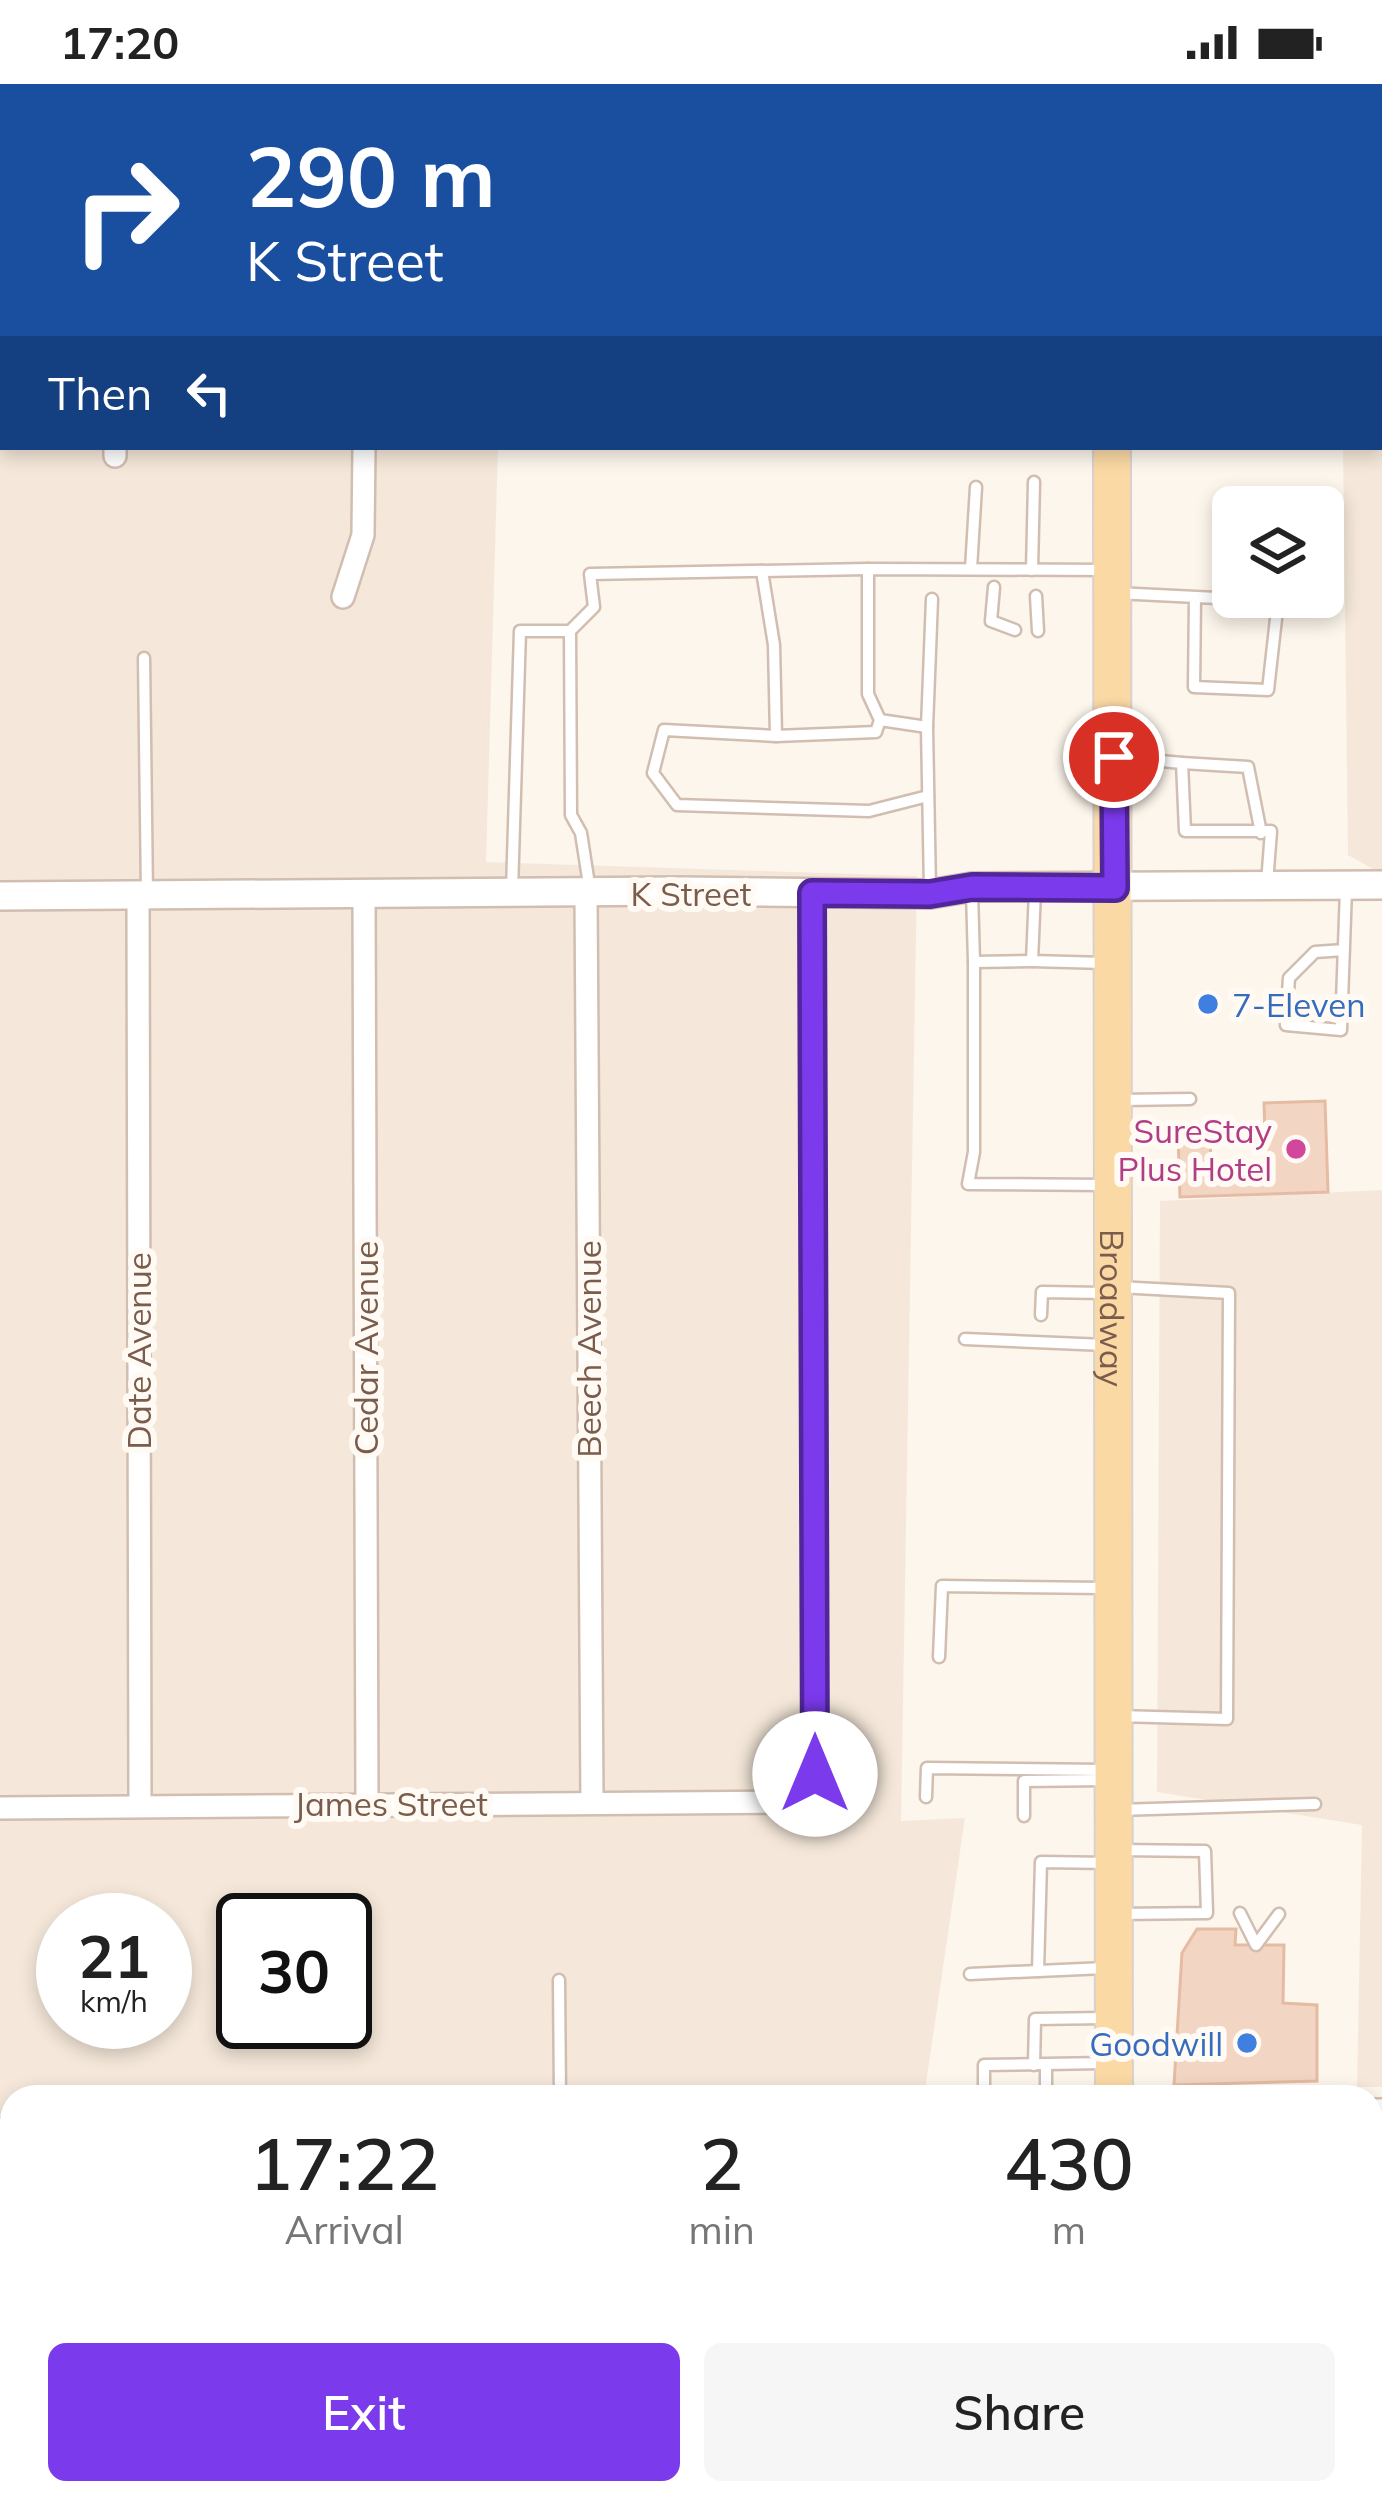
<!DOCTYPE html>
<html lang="en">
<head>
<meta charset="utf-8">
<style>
	body { margin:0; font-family:Mulish,sans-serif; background:#f6f6f6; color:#222; height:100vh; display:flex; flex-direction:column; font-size:45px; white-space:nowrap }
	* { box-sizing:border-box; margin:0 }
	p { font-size:39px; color:#767676 }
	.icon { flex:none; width:66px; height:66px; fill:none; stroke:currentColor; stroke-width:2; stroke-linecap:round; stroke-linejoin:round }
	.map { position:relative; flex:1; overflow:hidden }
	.panel { position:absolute; left:0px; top:2001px; width:1383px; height:420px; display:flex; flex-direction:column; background:#fff; border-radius:36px 36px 0 0; box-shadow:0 6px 18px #0003 }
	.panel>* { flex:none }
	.banner { position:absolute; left:0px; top:0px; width:1383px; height:366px; box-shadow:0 6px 18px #0003; background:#1a4fa0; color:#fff; overflow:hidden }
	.buttons { position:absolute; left:1212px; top:402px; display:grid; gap:24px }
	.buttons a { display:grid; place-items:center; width:132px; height:132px; border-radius:18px; background:#fff; box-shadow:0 6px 18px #0003; font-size:60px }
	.speed { position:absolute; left:36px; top:1809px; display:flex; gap:24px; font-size:60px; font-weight:700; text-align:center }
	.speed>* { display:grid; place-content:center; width:156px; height:156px; border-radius:50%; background:#fff; box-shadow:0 6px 18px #0003; line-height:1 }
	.speed small { font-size:30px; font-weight:400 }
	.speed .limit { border:6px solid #111; border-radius:18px; background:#fff; color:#111 }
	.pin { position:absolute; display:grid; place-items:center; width:102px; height:102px; color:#fff; margin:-51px; border:6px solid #fff; border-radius:50%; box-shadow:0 3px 12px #0007 }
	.me { position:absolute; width:132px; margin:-66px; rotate:0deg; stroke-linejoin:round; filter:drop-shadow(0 0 9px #0008) }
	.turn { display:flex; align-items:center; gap:42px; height:252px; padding:0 48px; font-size:54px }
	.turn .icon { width:156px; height:156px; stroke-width:2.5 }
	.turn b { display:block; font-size:84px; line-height:102px }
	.then { display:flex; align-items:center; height:114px; padding:0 48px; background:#0003; gap:24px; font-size:45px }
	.eta { display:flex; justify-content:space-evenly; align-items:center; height:204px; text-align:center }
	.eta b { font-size:72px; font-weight:600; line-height:84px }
	.cta { display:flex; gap:24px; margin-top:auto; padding:24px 48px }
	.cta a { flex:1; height:138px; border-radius:18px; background:#7c3aed; color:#fff; font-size:48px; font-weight:600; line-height:138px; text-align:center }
	.cta a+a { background:#f6f6f6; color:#222 }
	.status { display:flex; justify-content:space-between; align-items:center; height:84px; padding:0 60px; background:#fff; direction:ltr }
	.status svg { height:33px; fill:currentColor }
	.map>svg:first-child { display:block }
</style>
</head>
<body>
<div class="status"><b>17:20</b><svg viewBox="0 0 49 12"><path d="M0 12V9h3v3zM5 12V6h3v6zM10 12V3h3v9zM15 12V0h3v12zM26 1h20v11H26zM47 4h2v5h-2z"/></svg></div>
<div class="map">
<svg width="1382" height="2421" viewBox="0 0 1382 2421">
	<rect width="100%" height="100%" fill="#fdf6ec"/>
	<!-- residential -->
	<g fill="#f5e8da" fill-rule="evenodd">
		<path d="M0,0H891L3,3V363H498L486,778L917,792L901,1737L965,1734L924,2013H12V2409H942V2421H0ZM63,1836H165V1938H63ZM243,1836H345V1938H243Z"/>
		<path d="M1339,0H1382V790L1348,771L1343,363H1380V3Z"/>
		<path d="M1382,1106V2003H1357L1362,1741L1157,1708L1160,1117Z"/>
	</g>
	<!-- building -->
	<g fill="#f3d5c3" stroke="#e6bba3" stroke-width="3">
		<path d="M1325,1017L1328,1108L1180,1113L1178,1051L1210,1050L1211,1081L1266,1079L1264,1019Z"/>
		<path d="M1197,1845H1236L1235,1861H1284L1283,1919L1317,1921V1997L1174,2001L1182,1869Z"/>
	</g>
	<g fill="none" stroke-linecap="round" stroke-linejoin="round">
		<defs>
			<g id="service">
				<path d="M971,485L976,403"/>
				<path d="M1032,486L1034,398"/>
				<path d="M762,487L774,561L776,652L876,648L880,636"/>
				<path d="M994,503L991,537L1015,546"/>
				<path d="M1116,509L1278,517L1268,606L1194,603L1195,513"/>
				<path d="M1036,512L1038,547"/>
				<path d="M570,547L571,731L581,749L590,807"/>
				<path d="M144,574L147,811"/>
				<path d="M927,643L880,636L868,610V485L1108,486"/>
				<path d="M776,652L664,646L653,689L677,721L869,727L928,712"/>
				<path d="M1118,673L1182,679L1185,747H1271L1267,799"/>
				<path d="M1182,679L1248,683L1261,749"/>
				<path d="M512,806L520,547H570L594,523L590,490L868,485"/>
				<path d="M930,806L927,643L932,515"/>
				<path d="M1035,807L1032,877L1105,879"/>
				<path d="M972,808L974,878L1032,877"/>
				<path d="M1344,866L1315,868L1289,894L1286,941L1341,946L1346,805"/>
				<path d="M974,878V1068L968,1100L1107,1101"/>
				<path d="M1121,1016L1190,1015"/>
				<path d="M1041,1231L1042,1208L1105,1209"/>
				<path d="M965,1255L1105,1261"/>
				<path d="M939,1573L942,1502L1105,1504"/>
				<path d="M1118,1632L1227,1635L1229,1209L1118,1203"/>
				<path d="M926,1713L927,1684L1105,1686"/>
				<path d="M1118,1726L1315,1720"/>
				<path d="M1024,1732V1697L1105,1696"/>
				<path d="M1117,1766L1205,1767L1207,1829L1118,1830"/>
				<path d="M1240,1829L1256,1861L1279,1830"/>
				<path d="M1038,1887L1041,1778L1109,1779"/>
				<path d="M970,1890L1105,1884"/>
				<path d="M559,1896L560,2013"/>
				<path d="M1034,1981L1035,1935L1105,1934"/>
				<path d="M984,2013V1981L1105,1979"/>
				<path d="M1046,2013V1981"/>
				<path d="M1191,2409V2421"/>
			</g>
			<g id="minor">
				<path d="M100,0V3"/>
				<path d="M325,0V3"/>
				<path d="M550,0V3"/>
				<path d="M775,0V3"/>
				<path d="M905,3V0"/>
				<path d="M0,184H3"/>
				<path d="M115,363V372"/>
				<path d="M343,513L363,451L364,363"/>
				<path d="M364,809L367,1719"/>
				<path d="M586,810L592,1719"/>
				<path d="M138,811L140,1722"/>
				<path d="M0,1724L790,1718L809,1706L815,1690L812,809"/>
				<path d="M1371,2296L1382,2286"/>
				<path d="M224,2409V2421"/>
				<path d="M518,2409L519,2421"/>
				<path d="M952,2409V2421"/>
				<path d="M793,2421V2409"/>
				<path d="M1321,2421L1322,2409"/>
			</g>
			<g id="tertiary">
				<path d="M0,812L680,807L930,810L972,803L1382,801"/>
				<path d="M0,2048H12"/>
			</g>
			<g id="secondary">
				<path d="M1371,2032H1382"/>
				<path d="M1371,2066H1382"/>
			</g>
			<g id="primary">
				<path d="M1110,0V3"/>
				<path id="s1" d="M1112,363L1114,2013"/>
				<path d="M1119,2409V2421"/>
			</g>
		</defs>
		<!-- service casing -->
		<use href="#service" stroke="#d1beb0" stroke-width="15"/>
		<!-- minor casing -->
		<use href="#minor" stroke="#d1beb0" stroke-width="26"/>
		<!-- tertiary casing -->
		<use href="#tertiary" stroke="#d1beb0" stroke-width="32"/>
		<!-- secondary casing -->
		<use href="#secondary" stroke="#d6c0b0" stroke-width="38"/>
		<!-- primary casing -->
		<use href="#primary" stroke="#dad1cd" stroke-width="40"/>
		<!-- service -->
		<use href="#service" stroke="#fff" stroke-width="10"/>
		<!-- minor -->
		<use href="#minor" stroke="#fff" stroke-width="21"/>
		<!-- tertiary -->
		<use href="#tertiary" stroke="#fff" stroke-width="27"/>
		<!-- secondary -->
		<use href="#secondary" stroke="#fff" stroke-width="33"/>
		<!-- primary -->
		<use href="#primary" stroke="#fbd9a5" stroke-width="36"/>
	</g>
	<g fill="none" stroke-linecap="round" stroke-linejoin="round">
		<defs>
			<path id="route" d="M815,1690L812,809L930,810L972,803L1115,804L1114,673"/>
		</defs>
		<!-- route casing -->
		<use href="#route" stroke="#51269a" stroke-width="30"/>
		<!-- route -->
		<use href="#route" stroke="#7c3aed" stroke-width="21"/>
	</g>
	<!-- markers -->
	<g fill="#3f7fe0" stroke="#fffaf3" stroke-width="4.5">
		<circle cx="1208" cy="920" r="12"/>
		<circle cx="1247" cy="1959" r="12"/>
	</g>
	<circle fill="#d1479c" stroke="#fffaf3" stroke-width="4.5" cx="1296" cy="1065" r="12"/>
	<g text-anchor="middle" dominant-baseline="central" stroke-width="12" stroke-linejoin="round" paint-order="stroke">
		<!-- street labels -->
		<g font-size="33" fill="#7a5c4d" stroke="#fffaf3">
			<text x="691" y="809">K Street</text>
			<text stroke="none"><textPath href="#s1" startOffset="861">Broadway</textPath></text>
			<text transform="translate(365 1264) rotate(-90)">Cedar Avenue</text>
			<text transform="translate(588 1265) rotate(-90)">Beech Avenue</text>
			<text transform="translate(138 1267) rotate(-90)">Date Avenue</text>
			<text x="391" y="1719">James Street</text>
		</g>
		<!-- shop labels -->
		<g font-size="33" fill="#366cbe" stroke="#fffaf3" text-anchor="start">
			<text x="1232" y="920">7-Eleven</text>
			<text x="1223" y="1959" text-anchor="end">Goodwill</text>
		</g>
		<!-- hotel labels -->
		<g font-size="33" fill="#b23c85" stroke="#fffaf3" text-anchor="end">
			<text x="1272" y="1046">SureStay<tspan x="1272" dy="38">Plus Hotel</tspan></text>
		</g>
	</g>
</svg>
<div class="buttons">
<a><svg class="icon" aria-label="layers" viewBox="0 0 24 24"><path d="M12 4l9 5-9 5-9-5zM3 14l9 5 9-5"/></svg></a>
</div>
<div class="speed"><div>21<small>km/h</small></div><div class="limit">30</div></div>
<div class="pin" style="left:1114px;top:673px;background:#d93025"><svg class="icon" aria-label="arrive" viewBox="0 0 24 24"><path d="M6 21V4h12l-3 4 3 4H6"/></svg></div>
<svg class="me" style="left:815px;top:1690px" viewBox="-20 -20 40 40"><circle r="19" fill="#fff"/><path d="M0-13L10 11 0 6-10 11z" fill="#7c3aed"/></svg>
<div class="banner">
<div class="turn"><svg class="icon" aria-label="right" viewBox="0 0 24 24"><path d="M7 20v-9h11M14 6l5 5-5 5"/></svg><div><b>290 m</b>K Street</div></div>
<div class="then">Then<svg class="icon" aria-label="left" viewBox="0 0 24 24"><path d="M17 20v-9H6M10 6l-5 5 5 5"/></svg></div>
</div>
<section class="panel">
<div class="eta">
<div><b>17:22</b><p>Arrival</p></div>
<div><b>2</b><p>min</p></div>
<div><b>430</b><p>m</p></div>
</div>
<div class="cta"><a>Exit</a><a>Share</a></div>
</section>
</div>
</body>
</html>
